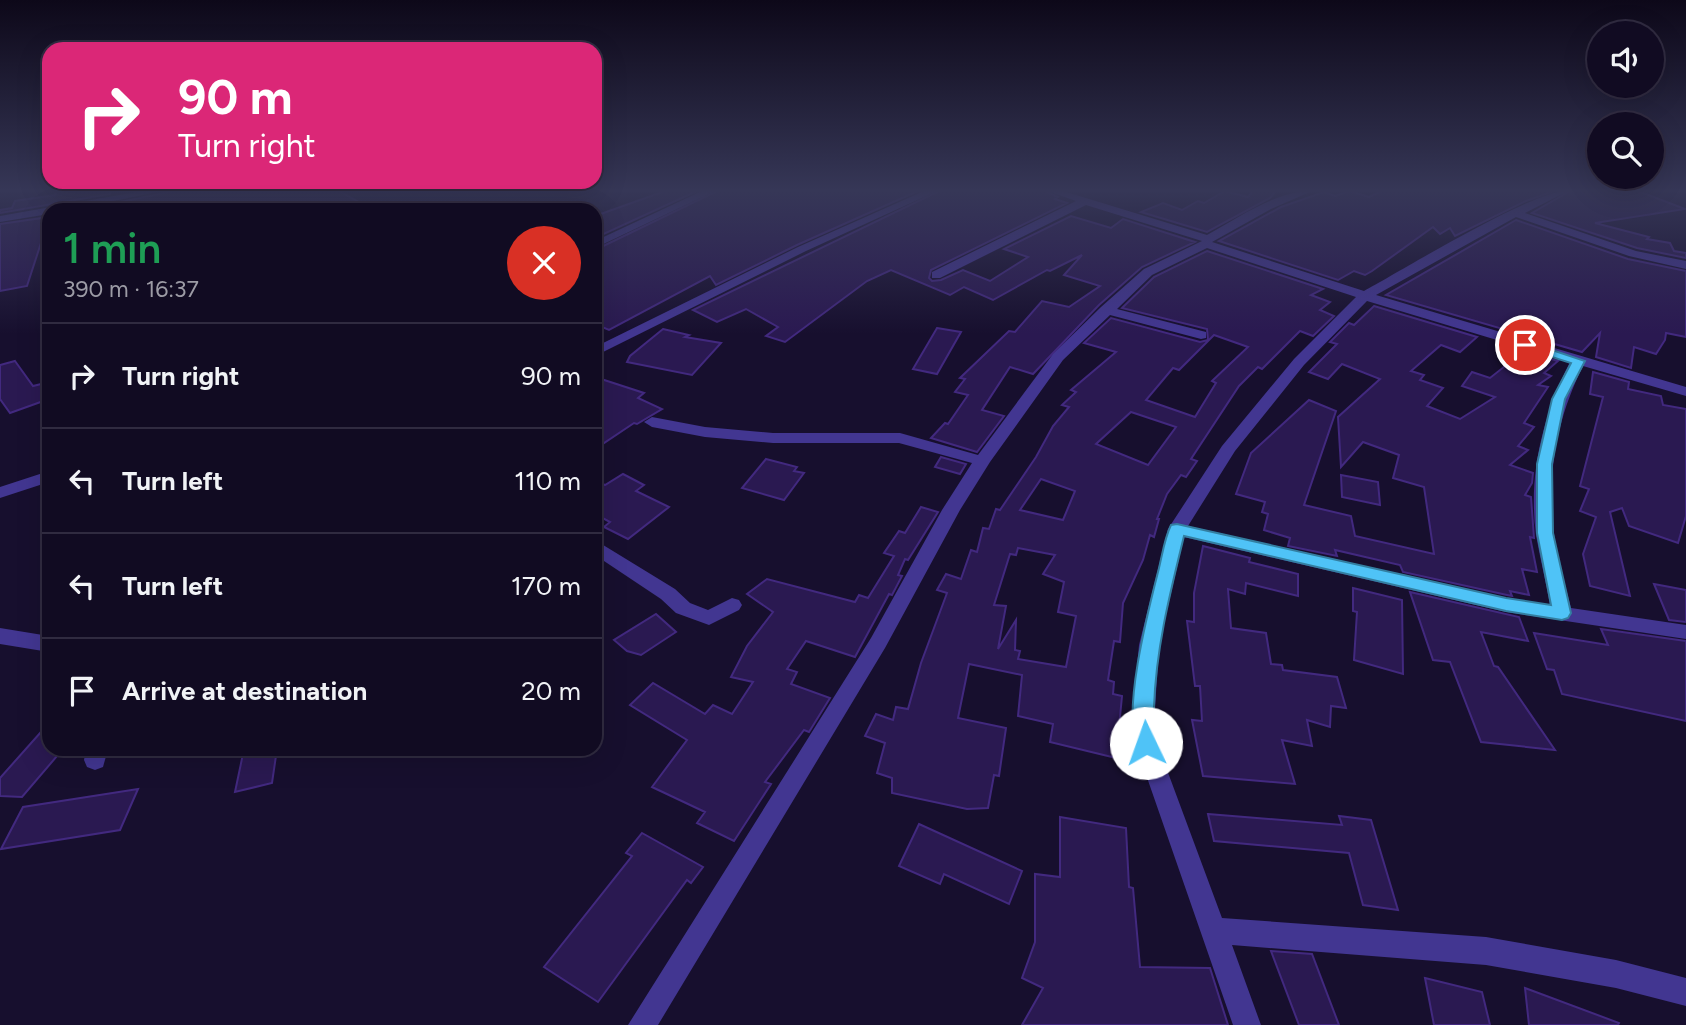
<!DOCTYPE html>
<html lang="en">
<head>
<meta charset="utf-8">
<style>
	body { margin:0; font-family:Figtree,sans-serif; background:#1a142a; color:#f1f3f6; height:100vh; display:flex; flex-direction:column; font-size:26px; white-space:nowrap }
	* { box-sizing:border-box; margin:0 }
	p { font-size:23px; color:#9c9ba5 }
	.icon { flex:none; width:38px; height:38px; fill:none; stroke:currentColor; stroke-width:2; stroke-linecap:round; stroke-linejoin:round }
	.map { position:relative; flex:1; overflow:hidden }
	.panel { position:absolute; left:42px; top:203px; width:560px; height:553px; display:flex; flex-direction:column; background:#110b22; border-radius:21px; box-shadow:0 7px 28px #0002,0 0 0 2px #302b40 }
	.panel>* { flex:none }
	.banner { position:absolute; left:42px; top:42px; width:560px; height:147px; border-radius:21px; box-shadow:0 7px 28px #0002,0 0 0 2px #302b40; background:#db2777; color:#fff; overflow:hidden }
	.tools { position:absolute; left:1587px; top:21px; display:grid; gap:14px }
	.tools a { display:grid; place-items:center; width:77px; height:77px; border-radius:50%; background:#110b22; box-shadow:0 7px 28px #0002,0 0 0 2px #302b40; font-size:35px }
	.pin { position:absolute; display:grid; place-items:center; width:60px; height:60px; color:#fff; margin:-30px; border:4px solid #fff; border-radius:50%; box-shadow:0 2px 7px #0007 }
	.me { position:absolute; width:77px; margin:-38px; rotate:357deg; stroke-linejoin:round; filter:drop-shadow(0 0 5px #0008) }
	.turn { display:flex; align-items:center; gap:24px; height:147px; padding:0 21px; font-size:32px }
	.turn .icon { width:91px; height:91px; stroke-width:2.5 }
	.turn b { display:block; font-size:49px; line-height:60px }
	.round { display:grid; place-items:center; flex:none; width:74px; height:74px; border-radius:37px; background:#1a142a }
	.head { display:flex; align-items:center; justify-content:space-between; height:119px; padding:0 21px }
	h1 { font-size:42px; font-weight:600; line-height:52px; color:#1e9e55 }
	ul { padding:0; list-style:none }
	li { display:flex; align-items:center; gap:21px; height:105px; padding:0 21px; border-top:2px solid #302b40 }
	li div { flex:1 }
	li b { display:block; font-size:26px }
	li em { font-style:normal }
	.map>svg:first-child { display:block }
</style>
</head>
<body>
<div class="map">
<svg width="1686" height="1025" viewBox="0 0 1686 1025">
	<rect width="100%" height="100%" fill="#170f2e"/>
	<!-- building -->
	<g fill="#2a1951" stroke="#42297f" stroke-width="2" fill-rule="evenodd">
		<path d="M57,191H110V194L0,213V210L12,208L15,201L55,195Z"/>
		<path d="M174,191H339L373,210H119L120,202Z"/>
		<path d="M665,191H697L595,238V216Z"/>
		<path d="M717,191H918L797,245L716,285L710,276L609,330L595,324V250Z"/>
		<path d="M939,191H1045L1058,197L1055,199L1067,203L931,270L929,278L932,281L941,280L963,270L990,281L1028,257L1004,249L1071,216L1111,228L1123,219L1195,242L1142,267L1099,305L1033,374L1010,367L982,410L1004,416L977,452L931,438L945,423L948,424L968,395L955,392L965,379L960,378L1009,331L1015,332L1042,301L1069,307L1100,286L1064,275L1082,255L1050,271L1047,270L993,300L964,287L950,295L891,270L867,281L785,342L766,336L778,327L746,309L717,322L693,310Z"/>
		<path d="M1225,191L1248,197L1253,191H1276L1270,198L1207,232L1141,212L1163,203L1182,210L1198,201L1204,203Z"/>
		<path d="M1350,191L1369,197L1382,191H1554L1526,201L1455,236L1450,228L1440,234L1433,227L1372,271L1365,275L1354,271L1338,280L1219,241L1281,207L1324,192L1335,196Z"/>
		<path d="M1570,191H1638L1685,209L1595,223L1649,237L1647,239L1670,243L1674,251L1686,253V258L1637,248L1532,213Z"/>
		<path d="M49,217V268L40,246L27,286L0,291V224Z"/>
		<path d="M1516,220L1628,259L1686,271V337L1666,333L1665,340L1656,354L1634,347L1631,368L1596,357L1600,333L1582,352L1386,295Z"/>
		<path d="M1207,251L1323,289L1311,295L1330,302L1320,310L1334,316L1313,336L1300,331L1262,369L1258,367L1239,386L1191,459L1197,461L1186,477L1181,475L1167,494L1157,519H1159L1154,537L1150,535L1143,560L1123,603L1120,642L1114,641L1108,680L1114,682L1113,694L1122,696L1116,758L1050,742L1053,724L1018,716L1022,675L969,664L958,718L1006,728L999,776L994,775L988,808L967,809L892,793V778L877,773L885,743L865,736L876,714L893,720L896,707L908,709L921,663L947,593L937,590L946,574L961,579L971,550L977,552L983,528L989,529L996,509L1000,510L1036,457L1053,426L1069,407L1062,405L1076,392L1071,390L1116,352L1084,343L1111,318L1200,342L1208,340L1207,329L1122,308L1154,277ZM1214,335L1248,347L1212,381L1216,383L1195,417L1146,400L1173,368L1179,370ZM1131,412L1176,427L1148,465L1096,444ZM1041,479L1075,491L1063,520L1020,510ZM1018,548L1055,555L1043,574L1064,582L1058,612L1076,616L1066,667L1018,659L1020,651L1015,650L1016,620L998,649L1006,606L994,605L1010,554L1016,555Z"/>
		<path d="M1374,306L1477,337L1460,352L1441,345L1411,371L1424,375L1420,380L1443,388L1427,406L1460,419L1495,397L1462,386L1472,372L1490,378L1524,351L1558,361L1544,373L1551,376L1538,385L1548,387L1524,423L1534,427L1518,446L1528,450L1510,465L1533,473L1532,483L1525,495L1531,497L1534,538L1530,537L1537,572L1522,569L1529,595L1510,591L1512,596L1507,595L1403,572L1400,565L1335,550L1337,556L1288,546L1290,538L1264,530L1268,514L1262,512L1265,502L1236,494L1251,453L1309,400L1336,411L1304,505L1351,516L1355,536L1434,554L1424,487L1393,478L1399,455L1363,442L1341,467L1338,417L1380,379L1342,364L1328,379L1309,372L1337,344L1330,342L1349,323L1354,325Z"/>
		<path d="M937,328L961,332L937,374L913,369Z"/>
		<path d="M663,329L689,335L685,337L721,343L692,375L627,362L630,356Z"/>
		<path d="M15,361L33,386L49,382V399L10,413L0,399V365Z"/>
		<path d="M1593,372L1629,382L1628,389L1661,396L1663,405L1686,409V516L1678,543L1629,526L1622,508L1610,512L1630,596L1590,586L1583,554L1596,517L1580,511L1589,489L1580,486L1603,397L1590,394Z"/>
		<path d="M595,377L644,393L638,398L662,409L637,424L634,423L604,443L595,439Z"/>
		<path d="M941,457L966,464L960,474L935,467Z"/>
		<path d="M766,459L797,467L794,471L804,473L784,500L742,488Z"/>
		<path d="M623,474L644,485L636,491L669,507L628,539L604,527L610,522L595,514V479L605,485Z"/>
		<path d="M1341,475L1378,482L1380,505L1342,497Z"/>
		<path d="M921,507L938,512L908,560L905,559L898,575L902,576L892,595L889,594L855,657L806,641L787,669L797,672L791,684L830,698L809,732L804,730L765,782L771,784L734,841L697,823L705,812L652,787L687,740L630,705L653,683L705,714L713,705L732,714L753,682L731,677L747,646L773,612L747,594L767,579L855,602L859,595L868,598L894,556L884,553L899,531L905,533Z"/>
		<path d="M1203,546L1250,558L1249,562L1298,574V596L1246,583L1245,594L1228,589L1231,628L1266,633L1271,664L1282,665L1283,670L1337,677L1346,708L1331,706L1330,727L1307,720L1312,746L1282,740L1295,784L1203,776L1192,720L1202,721L1200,686H1195L1187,621L1194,622V593Z"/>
		<path d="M1654,584L1686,590V622L1669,620Z"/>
		<path d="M1353,588L1402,600L1403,674L1354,660L1357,612L1353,611Z"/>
		<path d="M1410,592L1519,617L1528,641L1481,632L1494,666L1498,667L1555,750L1481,742L1450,662L1433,660Z"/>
		<path d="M656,614L676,632L641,655L627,651L614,640Z"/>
		<path d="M1601,629L1686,641V721L1562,694L1554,670L1547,669L1534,633L1608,645Z"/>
		<path d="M49,723V749H63L22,797L0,796V778Z"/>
		<path d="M244,749H277L272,783L235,792Z"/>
		<path d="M138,789L120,830L1,849L23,807Z"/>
		<path d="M1208,814L1342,825L1339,816L1371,820L1398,910L1363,905L1349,853L1214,841Z"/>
		<path d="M1060,817L1126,828L1129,887L1133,888L1140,967L1210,968L1228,1025H1022L1043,988L1022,978L1035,942V874L1060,877Z"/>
		<path d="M919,824L1022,871L1009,904L944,874L940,884L899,866Z"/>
		<path d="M642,833L703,867L691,883L687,880L598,1002L544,967L632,856L626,853Z"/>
		<path d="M1271,951L1312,954L1339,1025H1299Z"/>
		<path d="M1425,978L1482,992L1490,1025H1434Z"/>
		<path d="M1525,988L1619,1023L1618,1025H1529Z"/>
	</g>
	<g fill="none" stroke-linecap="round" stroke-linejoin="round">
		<!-- minor -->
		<g fill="#423691" fill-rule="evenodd">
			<path d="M142,191H162L70,210H49V214L0,222V216Z"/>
			<path d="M702,191H715L595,248V241Z"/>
			<path d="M924,191H937L806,251L595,356V347L798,247Z"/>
			<path d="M1048,191H1063L1207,235C1238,218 1275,191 1312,191L1271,209L1212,242L1364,291C1401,271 1534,189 1568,191L1525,213L1636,251L1686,261V269L1629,256L1516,217L1376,295L1686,387V396L1583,366C1557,418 1546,475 1554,534C1557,558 1565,583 1571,608L1686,625V639L1506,612L1184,537L1159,645L1155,709L1157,743L1222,918L1486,937L1616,960L1686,978V1006L1616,988L1486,965L1232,945L1261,1025H1233L1135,743L1133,709L1139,645L1168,529L1222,446L1294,359L1356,297L1207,248L1152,275L1117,309L1206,332V338L1201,339L1110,315L1063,360L990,462L960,510L885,648L658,1025H628L871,638L942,510L972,463L899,443H773L705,437L652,427L644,422L652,417L705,427L773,433H900L978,455L1053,354L1101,307L1144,269L1202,241L1086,205L940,278H932V272L1076,201ZM1367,301L1570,362C1543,415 1528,475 1536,535C1540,558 1546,582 1550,605L1506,598L1188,526L1235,451L1304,365Z"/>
			<path d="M49,471V482L0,498V487Z"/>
			<path d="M595,540L675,589L690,603L708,610L732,598L739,600L742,605L739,610L709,625L676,613L661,599L595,555Z"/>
			<path d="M0,628L49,636V652L0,644Z"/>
			<path d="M86,749H108L103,767L95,770L87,767L84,760Z"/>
		</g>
	</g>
	<!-- sky -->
	<linearGradient id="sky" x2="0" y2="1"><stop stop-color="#0d0819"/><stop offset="0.57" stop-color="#363757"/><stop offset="1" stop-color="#363757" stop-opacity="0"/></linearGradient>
	<rect width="1686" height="334" fill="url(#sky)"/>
	<!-- route -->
	<path fill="#4fc3f7" stroke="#337fa1" stroke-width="2" d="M1525,341L1585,361L1565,399L1552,464L1553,533L1571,613L1568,618L1562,620L1506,611L1184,536C1170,593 1156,648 1154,707C1153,720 1159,737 1153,749L1146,752L1138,749C1121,715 1148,611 1158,572C1162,557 1164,539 1171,525L1177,524L1506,598L1551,605L1537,533V464L1552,399L1571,363L1521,347V342Z"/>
</svg>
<div class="tools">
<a><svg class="icon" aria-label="sound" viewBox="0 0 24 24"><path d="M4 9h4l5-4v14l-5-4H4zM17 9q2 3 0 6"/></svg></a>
<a><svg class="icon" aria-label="search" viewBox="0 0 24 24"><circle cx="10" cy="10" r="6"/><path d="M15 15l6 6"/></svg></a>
</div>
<div class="pin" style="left:1525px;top:345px;background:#d93025"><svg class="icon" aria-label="arrive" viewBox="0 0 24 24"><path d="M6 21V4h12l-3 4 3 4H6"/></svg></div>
<svg class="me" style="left:1146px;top:743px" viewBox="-20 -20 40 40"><circle r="19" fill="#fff"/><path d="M0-13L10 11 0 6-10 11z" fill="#4fc3f7"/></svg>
<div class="banner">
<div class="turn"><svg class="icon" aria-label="right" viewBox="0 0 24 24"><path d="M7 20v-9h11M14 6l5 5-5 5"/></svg><div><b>90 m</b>Turn right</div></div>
</div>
<section class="panel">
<div class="head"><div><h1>1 min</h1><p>390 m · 16:37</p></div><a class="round" style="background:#d93025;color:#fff"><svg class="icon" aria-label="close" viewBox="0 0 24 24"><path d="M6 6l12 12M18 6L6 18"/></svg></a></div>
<ul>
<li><svg class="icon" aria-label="right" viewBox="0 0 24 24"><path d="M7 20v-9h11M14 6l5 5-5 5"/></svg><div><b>Turn right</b></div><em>90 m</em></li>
<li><svg class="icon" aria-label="left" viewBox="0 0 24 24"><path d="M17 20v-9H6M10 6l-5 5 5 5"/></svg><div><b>Turn left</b></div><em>110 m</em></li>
<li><svg class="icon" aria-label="left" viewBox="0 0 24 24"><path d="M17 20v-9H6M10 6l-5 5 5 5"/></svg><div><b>Turn left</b></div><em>170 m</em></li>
<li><svg class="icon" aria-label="arrive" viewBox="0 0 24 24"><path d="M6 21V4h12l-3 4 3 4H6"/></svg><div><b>Arrive at destination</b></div><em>20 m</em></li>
</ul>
</section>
</div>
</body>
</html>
